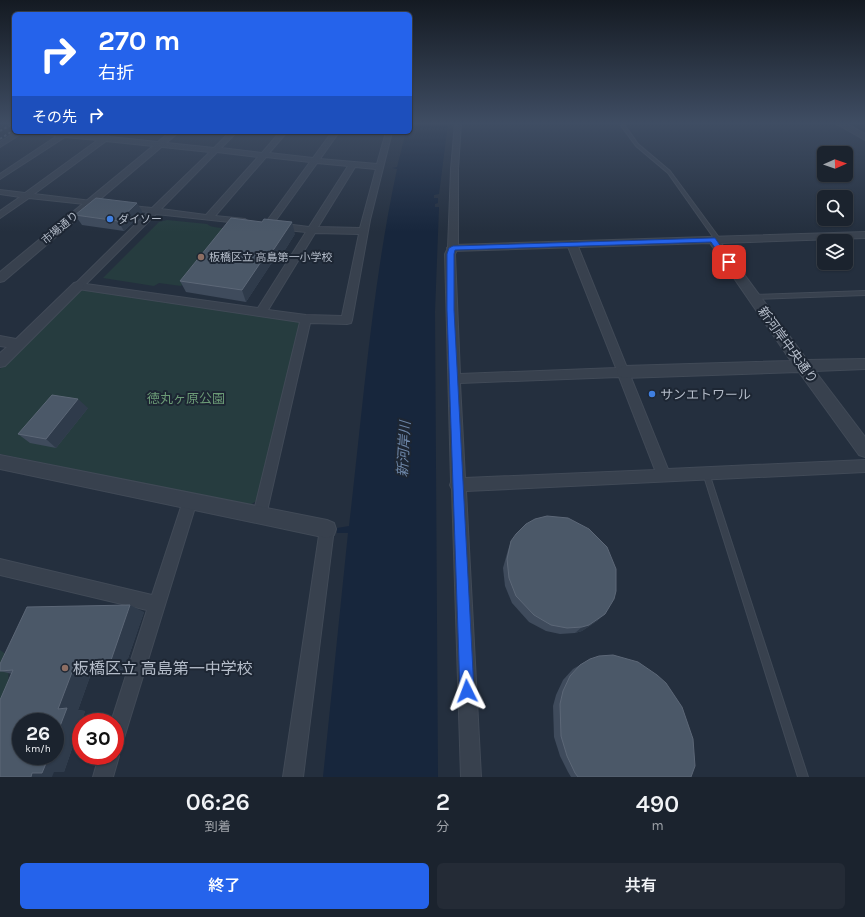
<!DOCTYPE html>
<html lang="ja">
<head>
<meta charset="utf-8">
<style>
	body { margin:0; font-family:Karla,"Noto Sans JP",sans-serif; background:#242b36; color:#f1f3f6; height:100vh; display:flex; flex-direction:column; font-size:15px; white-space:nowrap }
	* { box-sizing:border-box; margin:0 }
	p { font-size:13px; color:#a0a4aa }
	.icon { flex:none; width:22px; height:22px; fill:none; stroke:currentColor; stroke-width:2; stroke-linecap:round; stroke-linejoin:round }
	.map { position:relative; height:777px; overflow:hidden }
	.sheet { display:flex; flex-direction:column; background:#1b232e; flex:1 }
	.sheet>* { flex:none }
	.top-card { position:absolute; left:12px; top:12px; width:400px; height:122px; border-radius:6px; box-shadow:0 1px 3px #0004,0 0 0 1px #39404a; background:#2563eb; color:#fff; overflow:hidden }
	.needle { width:26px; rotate:88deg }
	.buttons { position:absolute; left:817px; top:146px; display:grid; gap:8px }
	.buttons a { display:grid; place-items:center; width:36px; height:36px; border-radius:6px; background:#1b232e; box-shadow:0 1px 3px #0004,0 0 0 1px #39404a; font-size:20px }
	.speed { position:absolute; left:12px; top:713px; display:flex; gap:8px; font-size:20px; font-weight:700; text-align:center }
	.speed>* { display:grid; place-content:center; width:52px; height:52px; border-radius:50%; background:#1b232e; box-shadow:0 1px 3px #0004,0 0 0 1px #39404a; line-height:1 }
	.speed small { font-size:10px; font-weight:400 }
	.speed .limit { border:6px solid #d22; background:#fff; color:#111 }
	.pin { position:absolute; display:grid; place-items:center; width:34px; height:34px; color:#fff; margin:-17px; border-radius:8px; box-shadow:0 2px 6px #0006 }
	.me { position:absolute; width:44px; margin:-22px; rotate:357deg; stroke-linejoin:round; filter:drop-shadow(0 0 3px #0008) }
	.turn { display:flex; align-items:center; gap:14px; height:84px; padding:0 20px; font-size:18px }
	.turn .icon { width:52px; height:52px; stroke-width:2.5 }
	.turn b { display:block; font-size:28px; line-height:34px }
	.then { display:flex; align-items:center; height:38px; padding:0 20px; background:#0003; gap:8px; font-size:15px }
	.eta { display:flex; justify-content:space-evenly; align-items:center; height:68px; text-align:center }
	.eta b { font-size:24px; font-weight:600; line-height:28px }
	.cta { display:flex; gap:8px; margin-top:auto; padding:8px 20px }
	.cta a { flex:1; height:46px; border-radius:6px; background:#2563eb; color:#fff; font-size:16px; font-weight:600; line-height:46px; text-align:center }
	.cta a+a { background:#242b36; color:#f1f3f6 }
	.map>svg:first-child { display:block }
</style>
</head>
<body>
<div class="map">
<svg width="865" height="777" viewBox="0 0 865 777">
	<rect width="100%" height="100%" fill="#242f3e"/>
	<!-- green -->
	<g fill="#263c3f">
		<path d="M167,220L207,224C213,229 221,226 227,230L181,286L159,283L154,286L103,278L159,222Z"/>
		<path d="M84,290L298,321L300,324L258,500L250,505L0,454V369L78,292Z"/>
		<path d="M0,650L7,655C10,676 9,692 0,712Z"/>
	</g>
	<!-- water -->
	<path fill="#17263c" d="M410,123H448L439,194L434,195V198H438V203L435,204V207H439L435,312L438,777H323L348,533H337V528L349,526C363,407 372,286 397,169L392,168L397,167L406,132H410Z"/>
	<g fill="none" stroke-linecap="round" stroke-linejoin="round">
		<defs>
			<g id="service">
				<path d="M619,123H623L638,144L670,171L720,239V241H716L668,173L636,146Z"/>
				<path d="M865,291V295L753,299L750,297L753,295Z"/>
				<path d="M706,470L708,471L709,473L808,777H798L703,473L704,471Z"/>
			</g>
			<g id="minor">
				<path d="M455,123H461L458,169V248L455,254L460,374L616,368L567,244L572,241L577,244L668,469L865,460V472L466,491L481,777H461L452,489L450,485L451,482L445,254L448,248L451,169ZM619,377L655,470L465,478L460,383Z"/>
				<path d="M16,132H24L0,147V142Z"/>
				<path d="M37,132H69L103,136L107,135L110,137L214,148L230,132H237L221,148L262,153L280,132H287L269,153L313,158L332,132H339L320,159L377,164L386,132H392L370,220L352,320L351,323L347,324L310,323L265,520L260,522L255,520L253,515L300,322L78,289L73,286L148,212L121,209L120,207L121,205L152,208L210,152L106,141L34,194L100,202H103L104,204L103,206L29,198L0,218V211L20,197L0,194V190L25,193L98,140L65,137L0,179V174L57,136L40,134ZM217,152L258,157L206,215L161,209ZM266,157L310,162L264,225L268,228L271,227L317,163L348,166L309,227L277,223L273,226L277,229L306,232L258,308L86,284L156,214L248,224L249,222L245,219L215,216ZM355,167L376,169L360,228L318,227ZM315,233L359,234L342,316L306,315L268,310Z"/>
				<path d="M190,494L195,496L197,501L124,738L122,745L115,747V722H111L147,610L0,575V559L152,595L183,501L185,496Z"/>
				<path d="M327,522L332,524L334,529L303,777H283L320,529L322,524Z"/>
				<path d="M115,749L119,756L113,777H93L99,756H115Z"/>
			</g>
			<g id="tertiary">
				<path d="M835,123H845L865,134V140Z"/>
				<path d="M170,132H179L4,281L0,282V272Z"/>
				<path d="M865,232V238L721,243L807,360L865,359V369L815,371L865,437V457L859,455L799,372L624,378L619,376L617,372L619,368L624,366L791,361L710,243L453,251L449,250L447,248L449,246L453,245Z"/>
				<path d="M78,282L82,283L84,286L82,289L5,366L0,367V353L7,347L0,346V336L16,339L74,283Z"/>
				<path d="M0,455L327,520L334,523L336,529L334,535L327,538L0,469Z"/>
			</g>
		</defs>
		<!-- service casing -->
		<use href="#service" stroke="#414a57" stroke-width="2"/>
		<!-- minor casing -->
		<use href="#minor" stroke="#414a57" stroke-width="2"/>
		<!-- tertiary casing -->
		<use href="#tertiary" stroke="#414a57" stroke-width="2"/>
		<!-- service -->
		<use href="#service" fill="#38414e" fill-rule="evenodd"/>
		<!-- minor -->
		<use href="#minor" fill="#38414e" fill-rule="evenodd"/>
		<!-- tertiary -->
		<use href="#tertiary" fill="#38414e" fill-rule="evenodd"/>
		<!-- rail -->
		<g stroke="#5a6575" stroke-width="2" stroke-dasharray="2.5 2.5" stroke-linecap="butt">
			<path d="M0,131L14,123"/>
			<path d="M0,139L14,130"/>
		</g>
	</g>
	<!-- wall -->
	<g fill="#3f4b5c">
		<path d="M143,213L124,231L82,225L75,215Z"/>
		<path d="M295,234L278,261L271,264L246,302L186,292L180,281Z"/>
		<path d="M88,408L56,448L30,443L18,434Z"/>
		<path d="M511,541L605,614L597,621L582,631L575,633L560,634L546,631L529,622L512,603L505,586L503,568L508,550Z"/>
		<path d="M144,612L124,670L92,671L78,710L85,711L64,772H54L12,674L0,671V664Z"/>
		<path d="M590,659L691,777H571L568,772L560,756L554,737L553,706L556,695L563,680L573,669Z"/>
	</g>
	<!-- shaded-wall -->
	<g fill="#2f3b4b">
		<path d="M137,203L143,213L124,231L118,221Z"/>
		<path d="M292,222L295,234L278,261L271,264L246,302L242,290L267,253Z"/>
		<path d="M78,399L88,408L56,448L46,439Z"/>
		<path d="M130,605L144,612L124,670L109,666Z"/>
		<path d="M605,614L597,621L582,631L575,633L582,627Z"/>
		<path d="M74,667L92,671L78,710L85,711L64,772H54L52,777H31L32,773L49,756H55V739L58,709Z"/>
	</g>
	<!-- building -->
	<g fill="#4b5868" stroke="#5c6777">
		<path d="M96,198L137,203L118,221L75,215Z"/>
		<path d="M231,218L262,222L264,219L292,222L274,249L267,253L242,290L180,281Z"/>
		<path d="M52,395L78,399L46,439L18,434Z"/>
		<path d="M547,516L568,518L589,529L607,547L616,569V591L614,599L605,614L589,625L582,627L567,628L551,625L534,615L516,596L509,578L507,559L511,541L516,534L526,524L535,519Z"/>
		<path d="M130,605L109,666L74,667L58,709L67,708L55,739V722H21V756H49L42,773H32L31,777H0V700L13,670L0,671V664L27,607Z"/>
		<path d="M613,655L638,662L657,675L666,683L682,707L693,739L695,766L691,777H578L575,773L567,756L561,736L560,704L563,691L570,676L580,665L590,659L599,656Z"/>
	</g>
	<!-- sky -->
	<linearGradient id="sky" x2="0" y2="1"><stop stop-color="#141a22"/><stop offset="0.53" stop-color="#3f4d63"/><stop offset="1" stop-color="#3f4d63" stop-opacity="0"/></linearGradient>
	<rect width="865" height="232" fill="url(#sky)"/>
	<!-- route -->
	<path fill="#2563eb" stroke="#184099" d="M713,238H715L731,261V264H726L711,242L455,250L454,254V310L474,691L472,696L467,698L462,696L460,691L447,310V254L449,248L453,246Z"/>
	<!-- markers -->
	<g fill="#3f7fe0" stroke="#1d2633" stroke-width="1.5">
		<circle cx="110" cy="219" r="4"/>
		<circle cx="652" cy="394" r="4"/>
	</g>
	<g fill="#8d6e63" stroke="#1d2633" stroke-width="1.5">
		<circle cx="201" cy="257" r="4"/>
		<circle cx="65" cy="668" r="4"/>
	</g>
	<g text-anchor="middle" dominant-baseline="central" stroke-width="4" stroke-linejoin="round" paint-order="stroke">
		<!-- far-poi labels -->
		<g font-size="11" fill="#b4bcc9" stroke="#1d2633" text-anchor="start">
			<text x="118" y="219">ダイソー</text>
			<text x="209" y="257">板橋区立 高島第一小学校</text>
		</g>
		<!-- far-street labels -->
		<g font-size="11" fill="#b4bcc9" stroke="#1d2633">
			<text transform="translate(60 228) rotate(-40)">市場通り</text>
		</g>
		<!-- street labels -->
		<g font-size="13" fill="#b4bcc9" stroke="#1d2633">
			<text transform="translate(788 345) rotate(54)">新河岸中央通り</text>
		</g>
		<!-- poi labels -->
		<g font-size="13" fill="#b4bcc9" stroke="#1d2633" text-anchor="start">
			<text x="660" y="394">サンエトワール</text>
		</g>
		<!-- park labels -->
		<g font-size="13" fill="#6b9a76" stroke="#1d2633">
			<text x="186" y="398">徳丸ヶ原公園</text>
		</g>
		<!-- water labels -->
		<g font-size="14" font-style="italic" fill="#6d86a8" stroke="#1d2633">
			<text transform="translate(404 449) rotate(-87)">新河岸川</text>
		</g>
		<!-- near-poi labels -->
		<g font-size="16" fill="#b4bcc9" stroke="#1d2633" text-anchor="start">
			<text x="73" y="668">板橋区立 高島第一中学校</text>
		</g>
	</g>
</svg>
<div class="buttons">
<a><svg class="needle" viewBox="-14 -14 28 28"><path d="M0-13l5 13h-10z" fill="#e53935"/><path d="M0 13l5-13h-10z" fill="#a0a4aa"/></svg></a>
<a><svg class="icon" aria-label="search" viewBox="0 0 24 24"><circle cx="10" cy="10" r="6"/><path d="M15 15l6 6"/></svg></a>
<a><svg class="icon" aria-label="layers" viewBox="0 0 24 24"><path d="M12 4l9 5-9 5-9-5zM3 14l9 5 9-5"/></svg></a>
</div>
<div class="speed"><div>26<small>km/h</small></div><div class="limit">30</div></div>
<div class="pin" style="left:729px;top:262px;background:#d93025"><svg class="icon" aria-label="arrive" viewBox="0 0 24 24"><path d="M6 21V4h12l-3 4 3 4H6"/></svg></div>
<svg class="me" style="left:467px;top:691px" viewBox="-20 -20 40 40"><path d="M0-17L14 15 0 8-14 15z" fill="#2563eb" stroke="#fff" stroke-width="4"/></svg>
<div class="top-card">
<div class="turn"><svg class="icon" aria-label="right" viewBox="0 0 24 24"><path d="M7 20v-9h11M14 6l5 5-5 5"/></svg><div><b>270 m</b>右折</div></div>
<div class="then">その先<svg class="icon" aria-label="right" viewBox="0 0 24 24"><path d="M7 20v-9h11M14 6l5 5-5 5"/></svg></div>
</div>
</div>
<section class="sheet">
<div class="eta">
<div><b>06:26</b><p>到着</p></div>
<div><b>2</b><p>分</p></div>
<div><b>490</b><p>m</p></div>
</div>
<div class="cta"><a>終了</a><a>共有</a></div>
</section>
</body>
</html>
